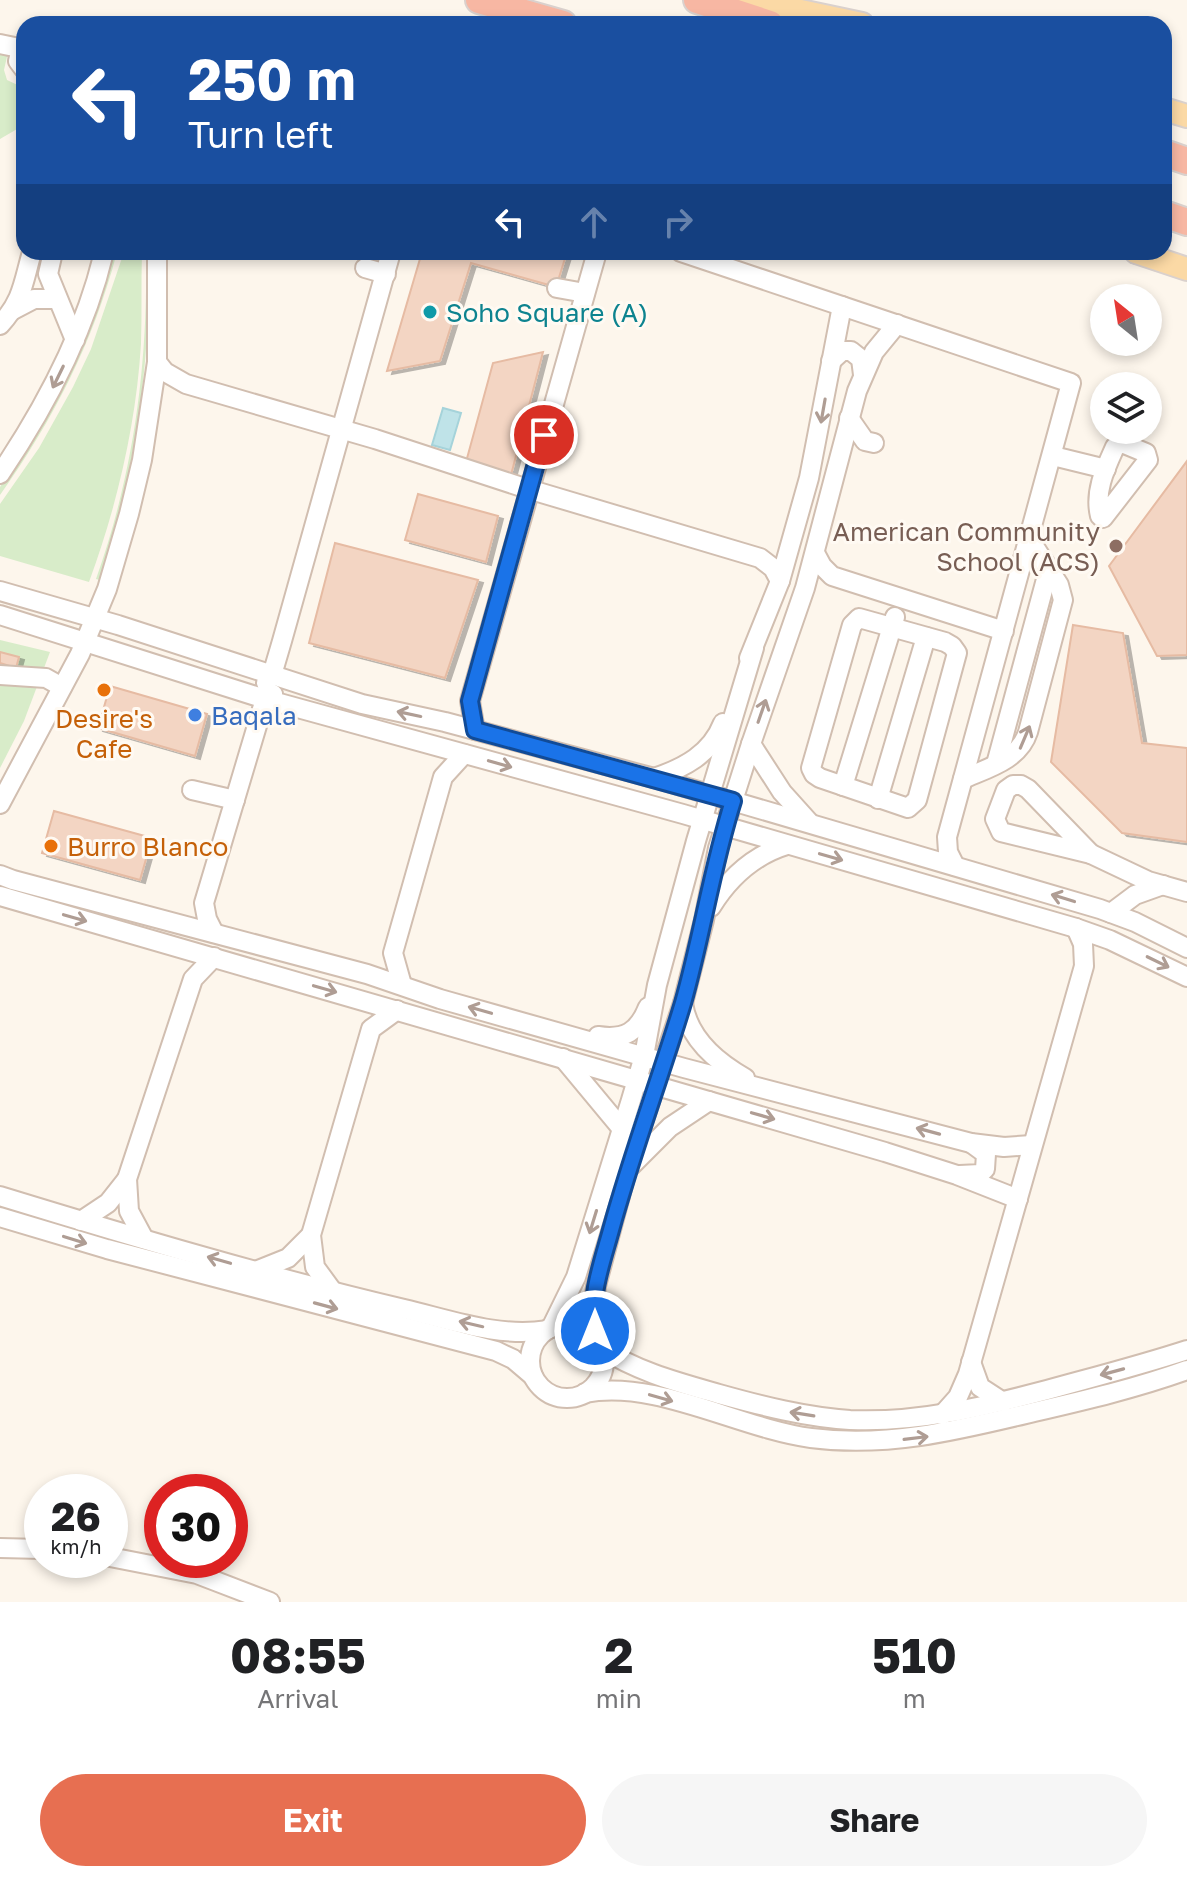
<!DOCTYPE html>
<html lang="en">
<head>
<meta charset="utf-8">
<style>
	body { margin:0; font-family:"Golos Text",sans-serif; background:#f6f6f6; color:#202124; height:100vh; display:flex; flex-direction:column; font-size:30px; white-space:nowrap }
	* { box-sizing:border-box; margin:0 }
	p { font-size:26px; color:#757577 }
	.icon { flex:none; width:44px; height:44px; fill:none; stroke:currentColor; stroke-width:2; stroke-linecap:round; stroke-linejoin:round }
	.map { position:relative; height:1602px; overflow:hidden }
	.drawer { display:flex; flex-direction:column; background:#fff; flex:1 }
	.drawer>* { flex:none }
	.guide { position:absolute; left:16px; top:16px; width:1156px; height:244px; border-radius:24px; box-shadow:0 4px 12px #0003; background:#1a4fa0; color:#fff; overflow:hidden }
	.needle { width:52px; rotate:330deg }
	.fabs { position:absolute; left:1090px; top:284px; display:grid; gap:16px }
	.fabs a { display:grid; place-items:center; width:72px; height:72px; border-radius:50%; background:#fff; box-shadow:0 4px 12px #0003; font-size:40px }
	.speed { position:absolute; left:24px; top:1474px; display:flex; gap:16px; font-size:40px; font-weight:700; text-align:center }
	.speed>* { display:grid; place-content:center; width:104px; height:104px; border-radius:50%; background:#fff; box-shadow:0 4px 12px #0003; line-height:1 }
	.speed small { font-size:20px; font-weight:400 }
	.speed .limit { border:12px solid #d22; background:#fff; color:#111 }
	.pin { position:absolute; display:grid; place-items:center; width:68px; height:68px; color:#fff; margin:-34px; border:4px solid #fff; border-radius:50%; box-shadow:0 2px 8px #0007 }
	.me { position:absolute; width:88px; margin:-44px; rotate:0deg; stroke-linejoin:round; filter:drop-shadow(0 0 6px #0008) }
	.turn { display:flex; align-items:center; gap:28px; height:168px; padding:0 40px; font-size:36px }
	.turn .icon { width:104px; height:104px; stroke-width:2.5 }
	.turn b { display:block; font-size:56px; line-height:68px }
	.lanes { display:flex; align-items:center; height:76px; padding:0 40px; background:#0003; justify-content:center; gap:40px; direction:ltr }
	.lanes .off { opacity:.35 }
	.eta { display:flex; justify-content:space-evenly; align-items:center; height:136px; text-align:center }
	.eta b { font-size:48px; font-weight:700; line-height:56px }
	.primary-button { display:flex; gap:16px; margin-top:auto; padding:16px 40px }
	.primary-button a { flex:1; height:92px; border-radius:48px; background:#e76f51; color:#fff; font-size:32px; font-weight:700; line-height:92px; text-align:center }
	.primary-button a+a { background:#f6f6f6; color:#202124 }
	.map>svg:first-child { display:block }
</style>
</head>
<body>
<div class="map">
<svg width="1187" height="1602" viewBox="0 0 1187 1602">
	<defs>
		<filter id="shadow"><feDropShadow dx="5" dy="3" stdDeviation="0" flood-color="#0004"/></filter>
	</defs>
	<rect width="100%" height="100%" fill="#fdf6ec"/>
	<!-- green -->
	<g fill="#d8ecc9">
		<path d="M0,51L8,52L4,70L7,80L24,88V125L0,139Z"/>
		<path d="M113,252H117C94,341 53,420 0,495V487C49,415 93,338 113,252Z"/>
		<path d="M124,252H142C141,282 142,313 141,344C136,425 117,506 89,582L0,556V504L39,448L73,387L91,349Z"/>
		<path d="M146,252H149C150,370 136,468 100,580L96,579C134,472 148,365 146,252Z"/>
		<path d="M0,640L50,652L24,721L0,768Z"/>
	</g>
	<!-- water -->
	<path fill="#bfe3e8" stroke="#a5d3da" stroke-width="2" d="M443,408L461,413L450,450L432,445Z"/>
	<!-- building -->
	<g fill="#f3d5c3" stroke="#e6bba3" stroke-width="2" filter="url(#shadow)">
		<path d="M422,252H567L556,287L471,263L440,361L387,371Z"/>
		<path d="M543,352L511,475L466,462L493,363Z"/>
		<path d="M1187,461V655L1157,656L1109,566Z"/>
		<path d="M418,494L498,516L486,562L405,540Z"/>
		<path d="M335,543L478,580L445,678L309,643Z"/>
		<path d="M1073,625L1123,633L1142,743L1187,748V842L1122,833L1051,762Z"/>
		<path d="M0,652L19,657L16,668L0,663Z"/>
		<path d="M110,686L207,714L195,756L98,728Z"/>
		<path d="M54,811L152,838L140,880L42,853Z"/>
	</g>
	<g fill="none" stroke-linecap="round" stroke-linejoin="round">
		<defs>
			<g id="minor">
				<path d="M0,44L24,49"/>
				<path d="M21,48L18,61L24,69"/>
				<path d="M53,252L48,274L75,340"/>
				<path d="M681,252L1071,383L947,837L948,852L955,866"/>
				<path d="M365,268L386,274"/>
				<path d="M557,288L585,293"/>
				<path d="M13,310L34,299H56"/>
				<path d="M0,325C23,300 23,283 32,252"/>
				<path d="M831,361L842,351H851L861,359L863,375"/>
				<path d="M157,362L165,372L186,384L375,439L528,489L760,558L773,568L780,581"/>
				<path d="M849,418L865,441L874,443"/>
				<path d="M1122,443L1146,453L1148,460L1103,518L1100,516C1094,492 1105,469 1115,447Z"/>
				<path d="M1053,456L1106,469"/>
				<path d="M0,474C46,406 85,333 104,252"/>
				<path d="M815,553L822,566L832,576L1004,631"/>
				<path d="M0,591L118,625L362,704L445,722L654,778L1100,909L1135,922L1187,948"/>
				<path d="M0,615L265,699L683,814L1076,928L1110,940L1187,977"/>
				<path d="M859,618L945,642L952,646L957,653L917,800L908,808L820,778L814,774L811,768L852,625Z"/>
				<path d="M749,658L780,581L809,478L842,306"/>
				<path d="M0,675L46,678L62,687"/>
				<path d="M266,683L272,675L282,641L391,252"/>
				<path d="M475,730L470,701L597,252"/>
				<path d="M751,744L782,792L809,822"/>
				<path d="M996,764L1049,568"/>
				<path d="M654,778C684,768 711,754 723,723"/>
				<path d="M963,779C988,768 1019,760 1028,732L1063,600L1059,585L1030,540"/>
				<path d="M1013,785H1021L1028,789L1091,854L1001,832L995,819L1006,790Z"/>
				<path d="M843,786L895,617"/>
				<path d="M192,790L235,800"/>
				<path d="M878,799L926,637"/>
				<path d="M0,804L80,654L107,589L129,514L142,460L157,362V252"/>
				<path d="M1091,854L1148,881L1187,892"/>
				<path d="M0,875L13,880L367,974L440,999L684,1068L971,1143L1004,1147L1032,1145"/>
				<path d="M0,896L885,1152L957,1175L1018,1199"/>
				<path d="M711,907C729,878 754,855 787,845"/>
				<path d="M1111,913L1135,895L1163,885"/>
				<path d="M214,933L207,919L204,903L265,699L273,694"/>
				<path d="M402,985L393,953L443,777L464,754"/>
				<path d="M683,1003C688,1038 715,1061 745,1078"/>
				<path d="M598,1036C625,1040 638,1032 648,1007"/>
				<path d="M563,1058L622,1129"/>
				<path d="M632,1165L670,1127L709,1101"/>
				<path d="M960,1175L980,1174L985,1169L986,1154L971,1143"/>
				<path d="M0,1196C134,1237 268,1277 404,1309C451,1320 500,1338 547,1330"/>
				<path d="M0,1217L107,1249L496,1351L513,1359L533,1376"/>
				<path d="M81,1221L108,1203L127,1179"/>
				<path d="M144,1239L129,1211L127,1179L193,979L214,957"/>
				<path d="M258,1270L288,1258L311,1235"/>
				<path d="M334,1293L315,1267L311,1235L371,1029L397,1010"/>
				<circle cx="567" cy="1361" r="37"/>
				<path d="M551,1328L576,1277L631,1100L644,1056L657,985L696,841L754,648"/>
				<path d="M597,1340L593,1312L596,1286L627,1170L683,1003L704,920L718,848L751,744L805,588L857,391L874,352L897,324"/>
				<path d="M601,1348C638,1372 677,1382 719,1394C762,1406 805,1417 850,1420C918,1423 982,1407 1047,1390C1094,1377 1141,1365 1187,1350"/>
				<path d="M971,1362L980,1387L1003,1402"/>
				<path d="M585,1393C656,1379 738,1428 811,1438C888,1448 959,1430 1034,1412C1086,1400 1137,1388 1187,1370"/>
				<path d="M942,1415L958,1397L968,1374L1084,966L1083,944L1076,928"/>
				<path d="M0,1548L42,1549"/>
				<path d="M110,1557L197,1574L270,1602"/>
			</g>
			<g id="major">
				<path d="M732,7L796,10L862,24"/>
				<path d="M1164,109L1187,116"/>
				<path d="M1136,252L1187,269"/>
			</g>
			<g id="highway">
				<path d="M479,0L563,24"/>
				<path d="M697,0L770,24"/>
				<path d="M1164,153L1187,161"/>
				<path d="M1164,214L1187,222"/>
			</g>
		</defs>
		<!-- minor casing -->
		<use href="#minor" stroke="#d1beb0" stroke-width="22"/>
		<!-- major casing -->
		<use href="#major" stroke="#dad1cd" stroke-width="26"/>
		<!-- highway casing -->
		<use href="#highway" stroke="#dad1cd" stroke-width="30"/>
		<!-- minor -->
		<use href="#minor" stroke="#fff" stroke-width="18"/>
		<!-- major -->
		<use href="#major" stroke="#fbd9a5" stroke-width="22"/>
		<!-- highway -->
		<use href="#highway" stroke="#f7b7a3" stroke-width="26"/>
	</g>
	<!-- one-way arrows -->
	<defs><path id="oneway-shaft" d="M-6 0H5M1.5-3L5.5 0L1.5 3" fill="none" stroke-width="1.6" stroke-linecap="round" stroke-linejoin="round" transform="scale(2)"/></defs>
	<g stroke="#af9d94">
		<use href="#oneway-shaft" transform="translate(58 377) rotate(116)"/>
		<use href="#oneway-shaft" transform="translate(823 411) rotate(100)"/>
		<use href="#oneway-shaft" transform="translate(762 711) rotate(-71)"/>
		<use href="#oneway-shaft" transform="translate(409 714) rotate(-168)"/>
		<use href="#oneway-shaft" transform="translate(1025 737) rotate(-67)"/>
		<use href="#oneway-shaft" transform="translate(500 764) rotate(16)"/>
		<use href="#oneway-shaft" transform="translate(831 857) rotate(16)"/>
		<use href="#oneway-shaft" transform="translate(1063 898) rotate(-163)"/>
		<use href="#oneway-shaft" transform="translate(75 918) rotate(16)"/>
		<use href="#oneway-shaft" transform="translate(1158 962) rotate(26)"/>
		<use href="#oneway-shaft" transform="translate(325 989) rotate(16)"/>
		<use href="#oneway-shaft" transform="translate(480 1010) rotate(-164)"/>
		<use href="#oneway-shaft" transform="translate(763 1116) rotate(16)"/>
		<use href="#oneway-shaft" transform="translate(928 1131) rotate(-165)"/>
		<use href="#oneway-shaft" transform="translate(593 1222) rotate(107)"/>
		<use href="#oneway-shaft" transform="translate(75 1240) rotate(17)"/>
		<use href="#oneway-shaft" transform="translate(219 1260) rotate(-164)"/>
		<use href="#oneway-shaft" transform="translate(326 1306) rotate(15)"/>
		<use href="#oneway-shaft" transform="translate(471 1324) rotate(-167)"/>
		<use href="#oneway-shaft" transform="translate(1112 1372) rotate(165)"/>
		<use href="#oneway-shaft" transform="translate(661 1398) rotate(16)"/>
		<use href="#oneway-shaft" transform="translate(802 1414) rotate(-171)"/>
		<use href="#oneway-shaft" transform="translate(916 1438) rotate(-7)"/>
	</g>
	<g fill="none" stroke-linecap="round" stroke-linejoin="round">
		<defs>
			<path id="route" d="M544,435L470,701L475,730L733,801C712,867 702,936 683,1003C660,1079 632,1153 611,1230C602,1263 589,1297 595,1331"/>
		</defs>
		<!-- route casing -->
		<use href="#route" stroke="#114b97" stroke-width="20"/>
		<!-- route -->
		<use href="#route" stroke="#1a73e8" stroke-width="14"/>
	</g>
	<!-- markers -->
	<circle fill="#0f9aa8" stroke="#fffaf3" stroke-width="3" cx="430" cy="312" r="8"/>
	<circle fill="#8d6e63" stroke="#fffaf3" stroke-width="3" cx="1116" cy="546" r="8"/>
	<g fill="#e8710a" stroke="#fffaf3" stroke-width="3">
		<circle cx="104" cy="690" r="8"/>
		<circle cx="51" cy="846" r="8"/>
	</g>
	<circle fill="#3f7fe0" stroke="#fffaf3" stroke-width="3" cx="195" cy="715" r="8"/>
	<g text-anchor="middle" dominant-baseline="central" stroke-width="6" stroke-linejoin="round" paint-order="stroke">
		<!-- culture labels -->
		<g font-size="26" fill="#0d838f" stroke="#fffaf3" text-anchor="start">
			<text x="446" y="312">Soho Square (A)</text>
		</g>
		<!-- education labels -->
		<g font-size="26" fill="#785e54" stroke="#fffaf3" text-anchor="end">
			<text x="1100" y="531">American Community<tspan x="1100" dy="30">School (ACS)</tspan></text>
		</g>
		<!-- shop labels -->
		<g font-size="26" fill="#366cbe" stroke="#fffaf3" text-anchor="start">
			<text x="211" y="715">Baqala</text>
		</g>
		<!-- food labels -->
		<g font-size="26" fill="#c56008" stroke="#fffaf3">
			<text x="104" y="718">Desire's<tspan x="104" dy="30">Cafe</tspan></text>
			<text x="67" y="846" text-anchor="start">Burro Blanco</text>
		</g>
	</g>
</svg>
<div class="fabs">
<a><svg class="needle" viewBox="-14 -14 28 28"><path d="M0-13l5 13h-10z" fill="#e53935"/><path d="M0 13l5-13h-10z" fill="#757577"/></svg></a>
<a><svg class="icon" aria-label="layers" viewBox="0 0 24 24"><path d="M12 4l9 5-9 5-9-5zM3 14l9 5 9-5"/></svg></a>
</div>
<div class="speed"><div>26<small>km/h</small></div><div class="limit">30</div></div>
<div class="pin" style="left:544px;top:435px;background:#d93025"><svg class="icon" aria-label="arrive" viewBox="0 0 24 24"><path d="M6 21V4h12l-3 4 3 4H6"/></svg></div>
<svg class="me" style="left:595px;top:1331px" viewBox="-20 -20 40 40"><circle r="17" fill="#1a73e8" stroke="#fff" stroke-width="3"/><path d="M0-11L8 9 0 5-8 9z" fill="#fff"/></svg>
<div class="guide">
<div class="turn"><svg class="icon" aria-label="left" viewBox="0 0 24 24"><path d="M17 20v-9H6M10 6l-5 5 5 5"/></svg><div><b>250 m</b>Turn left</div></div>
<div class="lanes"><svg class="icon" aria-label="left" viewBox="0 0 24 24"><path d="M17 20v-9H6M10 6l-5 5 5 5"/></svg><svg class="icon off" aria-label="ahead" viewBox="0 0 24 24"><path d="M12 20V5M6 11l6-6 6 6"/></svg><svg class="icon off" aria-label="right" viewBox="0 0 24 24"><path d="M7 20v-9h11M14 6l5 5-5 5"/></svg></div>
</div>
</div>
<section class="drawer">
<div class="eta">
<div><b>08:55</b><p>Arrival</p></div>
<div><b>2</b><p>min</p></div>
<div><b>510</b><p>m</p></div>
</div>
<div class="primary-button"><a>Exit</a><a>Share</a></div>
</section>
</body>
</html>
